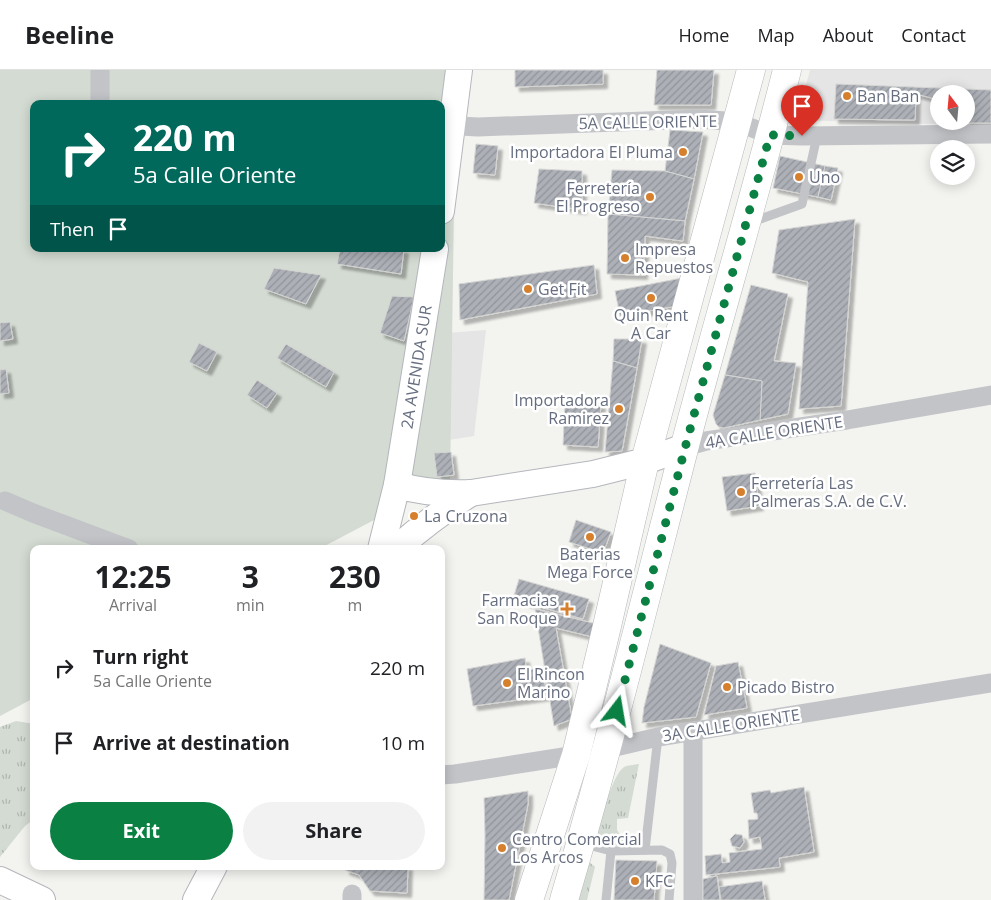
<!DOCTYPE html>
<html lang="en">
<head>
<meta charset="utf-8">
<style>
	body { margin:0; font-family:"Open Sans",sans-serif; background:#f2f2f2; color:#202124; height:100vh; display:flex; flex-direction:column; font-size:19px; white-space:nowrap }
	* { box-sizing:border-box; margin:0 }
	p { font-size:16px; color:#757577 }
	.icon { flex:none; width:28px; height:28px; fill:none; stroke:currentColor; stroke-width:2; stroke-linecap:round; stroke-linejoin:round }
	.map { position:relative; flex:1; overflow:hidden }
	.drawer { position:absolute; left:30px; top:475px; width:415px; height:325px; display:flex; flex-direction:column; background:#fff; border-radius:10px; box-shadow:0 2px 12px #0003 }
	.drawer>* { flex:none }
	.banner { position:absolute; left:30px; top:30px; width:415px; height:152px; border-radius:10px; box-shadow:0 2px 12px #0003; background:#00695c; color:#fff; overflow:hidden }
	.needle { width:32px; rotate:344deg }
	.buttons { position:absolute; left:930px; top:15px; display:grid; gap:10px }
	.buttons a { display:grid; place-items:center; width:45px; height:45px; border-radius:50%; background:#fff; box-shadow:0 2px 12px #0003; font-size:25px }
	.pin { position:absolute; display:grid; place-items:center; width:42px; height:42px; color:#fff; margin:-51px -21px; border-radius:50% 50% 50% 0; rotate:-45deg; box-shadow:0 0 5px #0007 }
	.pin .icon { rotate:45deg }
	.me { position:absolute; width:55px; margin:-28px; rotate:14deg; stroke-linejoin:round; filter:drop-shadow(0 0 4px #0008) }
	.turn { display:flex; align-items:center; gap:18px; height:105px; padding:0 20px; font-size:22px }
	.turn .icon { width:65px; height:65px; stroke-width:2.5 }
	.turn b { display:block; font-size:35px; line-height:42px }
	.then { display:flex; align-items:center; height:48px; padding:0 20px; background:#0003; gap:10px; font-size:19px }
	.eta { display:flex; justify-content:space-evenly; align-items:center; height:85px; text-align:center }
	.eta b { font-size:30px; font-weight:700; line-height:35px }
	.action { display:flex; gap:10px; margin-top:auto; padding:10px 20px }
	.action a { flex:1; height:58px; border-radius:30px; background:#0b8043; color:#fff; font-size:20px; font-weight:700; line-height:58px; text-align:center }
	.action a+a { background:#f2f2f2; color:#202124 }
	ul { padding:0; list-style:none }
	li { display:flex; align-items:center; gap:15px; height:75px; padding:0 20px }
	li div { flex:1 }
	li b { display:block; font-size:19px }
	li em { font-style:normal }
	header { display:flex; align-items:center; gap:30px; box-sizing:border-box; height:70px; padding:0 25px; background:#fff; border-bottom:1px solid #e0e0e0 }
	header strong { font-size:24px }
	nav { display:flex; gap:28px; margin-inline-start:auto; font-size:18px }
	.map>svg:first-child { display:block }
</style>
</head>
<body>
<header>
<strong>Beeline</strong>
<nav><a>Home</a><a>Map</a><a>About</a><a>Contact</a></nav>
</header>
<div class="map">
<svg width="991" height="830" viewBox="0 0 991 830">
	<defs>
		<pattern id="grass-tufts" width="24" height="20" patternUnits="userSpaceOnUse" patternTransform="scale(1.25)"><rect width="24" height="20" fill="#d3dbd2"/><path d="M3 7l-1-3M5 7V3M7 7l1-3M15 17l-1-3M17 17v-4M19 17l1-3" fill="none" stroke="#afb6b0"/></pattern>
		<pattern id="building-hatch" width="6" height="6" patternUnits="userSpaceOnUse" patternTransform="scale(1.25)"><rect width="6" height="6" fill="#adb1b7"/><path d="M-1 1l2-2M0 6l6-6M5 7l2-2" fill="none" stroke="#90949a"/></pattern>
		<filter id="shadow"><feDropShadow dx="4.5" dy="4.5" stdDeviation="1" flood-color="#0004"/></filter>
	</defs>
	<rect width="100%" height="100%" fill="#f3f4f0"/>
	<!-- built -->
	<g fill="#e4e5e4" fill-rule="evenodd">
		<path d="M810,0H991V56L797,50ZM939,24H966V51H939Z"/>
		<path d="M486,260L474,366L430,373L447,263Z"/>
	</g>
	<!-- grass -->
	<g fill="url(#grass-tufts)">
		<path d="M16,651L34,654V749L25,756L0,787V657Z"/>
		<path d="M639,694L628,748L617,749V760L624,772L611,779L596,768C600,753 612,705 624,697C628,695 634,695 639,694Z"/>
		<path d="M588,791L595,797L587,830H575Z"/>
	</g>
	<!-- park -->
	<path fill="#d3dbd2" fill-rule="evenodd" d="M0,0H456L450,410L319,479H34V628L0,646ZM34,34H441V179H34Z"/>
	<!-- building -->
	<g fill="url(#building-hatch)" stroke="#d5d5d3" filter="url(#shadow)">
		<path d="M515,0H603V14L515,17Z"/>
		<path d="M657,0H714L711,35H654Z"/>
		<path d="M836,14L991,20V53H955V51H966V24H939V30L916,24L915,50L834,49Z"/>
		<path d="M670,60L703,62L694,109L665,101Z"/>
		<path d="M476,74L498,76L495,105L473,103Z"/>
		<path d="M780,86L825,96L818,127L773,118Z"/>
		<path d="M825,96L838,98L831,130L818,127Z"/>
		<path d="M539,99L582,101V140L534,133Z"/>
		<path d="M612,100L665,101L694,109L685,151L608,144Z"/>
		<path d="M608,144L685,151L683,171L645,166L643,205L607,204Z"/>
		<path d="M855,149L841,336L799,339L808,212L772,203L779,160Z"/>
		<path d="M340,179H404L401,204L337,194Z"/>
		<path d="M594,195L597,224L460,250L459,214Z"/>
		<path d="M274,198L321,205L306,234L264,219Z"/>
		<path d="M692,206L682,235L620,246L615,221Z"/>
		<path d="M751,215L788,224L774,291L796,293L788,344L760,350L762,311L725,305Z"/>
		<path d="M392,226L414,227L404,271L380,263Z"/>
		<path d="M10,252L13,269L0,271V253Z"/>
		<path d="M614,269H642L637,298L613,291Z"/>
		<path d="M199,273L217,282L207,301L189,292Z"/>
		<path d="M286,274L334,302L326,317L277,288Z"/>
		<path d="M613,291L637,298L622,381L605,382Z"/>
		<path d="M6,299L9,323L0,324V300Z"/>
		<path d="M725,305L762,311L760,350L724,358L719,357L716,354L713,345Z"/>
		<path d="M257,310L277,323L267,338L247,325Z"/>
		<path d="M565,331L601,333L598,377L563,375Z"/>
		<path d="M451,382L454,405L437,407L434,383Z"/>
		<path d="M755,403L759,436L727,441L722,407Z"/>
		<path d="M576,450L611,462L603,483L569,472Z"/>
		<path d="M519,509L589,529L583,549L513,529Z"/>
		<path d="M535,539L601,555L597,568L556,558L572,649L554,656Z"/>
		<path d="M660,574L711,593L696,647L642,653L644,637Z"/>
		<path d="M525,588L526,600L542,598L547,626L473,636L467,599Z"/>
		<path d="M738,592L747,638L704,645L716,596Z"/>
		<path d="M804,717L814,782L779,788L780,797L706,805L705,786L721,784L722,793L730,792L729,783L762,779L760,767L749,769L748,750L758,749L757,743H754L751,723L770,720L771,723Z"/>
		<path d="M528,721V734L509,830H484L485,765L484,728Z"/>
		<path d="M735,764L742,765L744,772L740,778L732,776L730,769Z"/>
		<path d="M616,790L657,791L654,830H614Z"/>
		<path d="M346,796H408L407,823L370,821L359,805L345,800Z"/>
		<path d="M717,806L720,830H703V809Z"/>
		<path d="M762,811L765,830H721L719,817Z"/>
	</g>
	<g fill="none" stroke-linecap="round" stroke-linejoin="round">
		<defs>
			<g id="secondary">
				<path d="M441,141L459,0"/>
				<path d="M397,415C421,422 445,424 471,423L593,404L645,391L685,377"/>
				<path d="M381,479L397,415L435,179"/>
				<path d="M396,479C420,458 443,440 471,423"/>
				<path d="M0,810L42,830"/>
				<path d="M196,830L214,796"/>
			</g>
			<g id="primary">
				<path d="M529,830L576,685L607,556L645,391L751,0"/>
				<path d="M564,830C608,681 645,530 684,379C717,253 755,127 787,0"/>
			</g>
		</defs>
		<!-- secondary casing -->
		<use href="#secondary" stroke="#b4b6bc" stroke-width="28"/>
		<!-- primary casing -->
		<use href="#primary" stroke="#b5b7bb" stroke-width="29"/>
		<!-- lane -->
		<g stroke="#c2c4c8" stroke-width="9">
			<path d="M752,152L802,134L817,66"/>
			<path d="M584,774L611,781L662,780L670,784L672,793L669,830"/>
			<path d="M645,780L658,667"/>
			<path d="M606,830L611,781"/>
		</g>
		<!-- street -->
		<g stroke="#c2c4c8" stroke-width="19">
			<path d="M100,0V34"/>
			<path d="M441,55L478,57L700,49L737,52L770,65L802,66L991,64"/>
			<path d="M685,377L706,371L847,350L991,325"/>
			<path d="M5,431L33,443L129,479"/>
			<path d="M693,661V830"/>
			<path d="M441,705L455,704L576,685L607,679L658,667L991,613"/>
			<path d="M352,830V824"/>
		</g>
		<!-- secondary -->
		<use href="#secondary" stroke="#fff" stroke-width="26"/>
		<!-- primary -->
		<use href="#primary" stroke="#fff" stroke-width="28"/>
	</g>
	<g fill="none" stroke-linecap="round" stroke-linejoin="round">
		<!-- route -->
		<path stroke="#0b8043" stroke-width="9" stroke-dasharray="0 16.2" d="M617,641L685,378L770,65L802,66"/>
	</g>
	<!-- markers -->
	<g fill="#d6802e" stroke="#fff" stroke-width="2">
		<circle cx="847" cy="26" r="5"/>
		<circle cx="683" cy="82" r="5"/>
		<circle cx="799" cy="107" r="5"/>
		<circle cx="650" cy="127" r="5"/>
		<circle cx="625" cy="188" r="5"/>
		<circle cx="528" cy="219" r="5"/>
		<circle cx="651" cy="228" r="5"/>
		<circle cx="619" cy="339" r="5"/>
		<circle cx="741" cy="422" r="5"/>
		<circle cx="414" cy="446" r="5"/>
		<circle cx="590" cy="467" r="5"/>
		<path d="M564.5 531.5h5v5h5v5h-5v5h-5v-5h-5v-5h5z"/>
		<circle cx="507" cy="613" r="5"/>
		<circle cx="727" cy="617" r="5"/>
		<circle cx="502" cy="778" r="5"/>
		<circle cx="635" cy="811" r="5"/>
	</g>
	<g text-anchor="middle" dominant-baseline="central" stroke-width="5" stroke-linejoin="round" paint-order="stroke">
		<!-- poi labels -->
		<g font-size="16" fill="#656d7f" stroke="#fff" text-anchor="start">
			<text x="857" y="26">Ban Ban</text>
			<text x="673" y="82" text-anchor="end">Importadora El Pluma</text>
			<text x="809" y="107">Uno</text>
			<text x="640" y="118" text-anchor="end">Ferretería<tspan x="640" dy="18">El Progreso</tspan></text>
			<text x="635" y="179">Impresa<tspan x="635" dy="18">Repuestos</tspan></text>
			<text x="538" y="219">Get Fit</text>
			<text x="651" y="245" text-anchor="middle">Quin Rent<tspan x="651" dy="18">A Car</tspan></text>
			<text x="609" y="330" text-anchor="end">Importadora<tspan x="609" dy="18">Ramirez</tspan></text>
			<text x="751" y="413">Ferretería Las<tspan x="751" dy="18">Palmeras S.A. de C.V.</tspan></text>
			<text x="424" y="446">La Cruzona</text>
			<text x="590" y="484" text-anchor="middle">Baterias<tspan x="590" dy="18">Mega Force</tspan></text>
			<text x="557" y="530" text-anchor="end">Farmacias<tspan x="557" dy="18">San Roque</tspan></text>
			<text x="517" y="604">El Rincon<tspan x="517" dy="18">Marino</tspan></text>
			<text x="737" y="617">Picado Bistro</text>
			<text x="512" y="769">Centro Comercial<tspan x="512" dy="18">Los Arcos</tspan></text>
			<text x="645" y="811">KFC</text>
		</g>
		<!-- street labels -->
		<g font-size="16" fill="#656d7f" stroke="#fff">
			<text transform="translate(648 52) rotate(-1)">5A CALLE ORIENTE</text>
			<text transform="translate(416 297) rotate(-81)">2A AVENIDA SUR</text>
			<text transform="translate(774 362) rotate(-9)">4A CALLE ORIENTE</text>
			<text transform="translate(731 655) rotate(-9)">3A CALLE ORIENTE</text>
		</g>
	</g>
</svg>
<div class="buttons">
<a><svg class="needle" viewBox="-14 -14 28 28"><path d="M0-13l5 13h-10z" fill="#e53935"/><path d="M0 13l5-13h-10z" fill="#757577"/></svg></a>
<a><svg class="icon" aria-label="layers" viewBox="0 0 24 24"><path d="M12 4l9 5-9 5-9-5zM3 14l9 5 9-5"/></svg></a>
</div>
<div class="pin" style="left:802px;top:66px;background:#d93025"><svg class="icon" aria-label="arrive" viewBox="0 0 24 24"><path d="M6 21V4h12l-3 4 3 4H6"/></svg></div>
<svg class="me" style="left:617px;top:641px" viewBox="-20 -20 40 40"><path d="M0-17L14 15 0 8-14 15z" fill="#0b8043" stroke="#fff" stroke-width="4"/></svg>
<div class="banner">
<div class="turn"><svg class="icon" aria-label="right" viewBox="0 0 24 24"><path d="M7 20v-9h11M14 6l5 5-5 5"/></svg><div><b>220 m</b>5a Calle Oriente</div></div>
<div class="then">Then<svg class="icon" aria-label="arrive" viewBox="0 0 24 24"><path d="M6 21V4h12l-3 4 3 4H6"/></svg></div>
</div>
<section class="drawer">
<div class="eta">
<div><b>12:25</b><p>Arrival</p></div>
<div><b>3</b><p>min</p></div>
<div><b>230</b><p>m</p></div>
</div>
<ul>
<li><svg class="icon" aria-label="right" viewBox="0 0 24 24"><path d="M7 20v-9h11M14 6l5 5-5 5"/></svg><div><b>Turn right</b><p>5a Calle Oriente</p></div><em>220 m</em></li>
<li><svg class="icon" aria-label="arrive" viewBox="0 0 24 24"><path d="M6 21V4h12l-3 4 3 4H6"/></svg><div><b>Arrive at destination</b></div><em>10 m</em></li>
</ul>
<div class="action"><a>Exit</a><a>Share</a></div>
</section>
</div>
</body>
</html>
